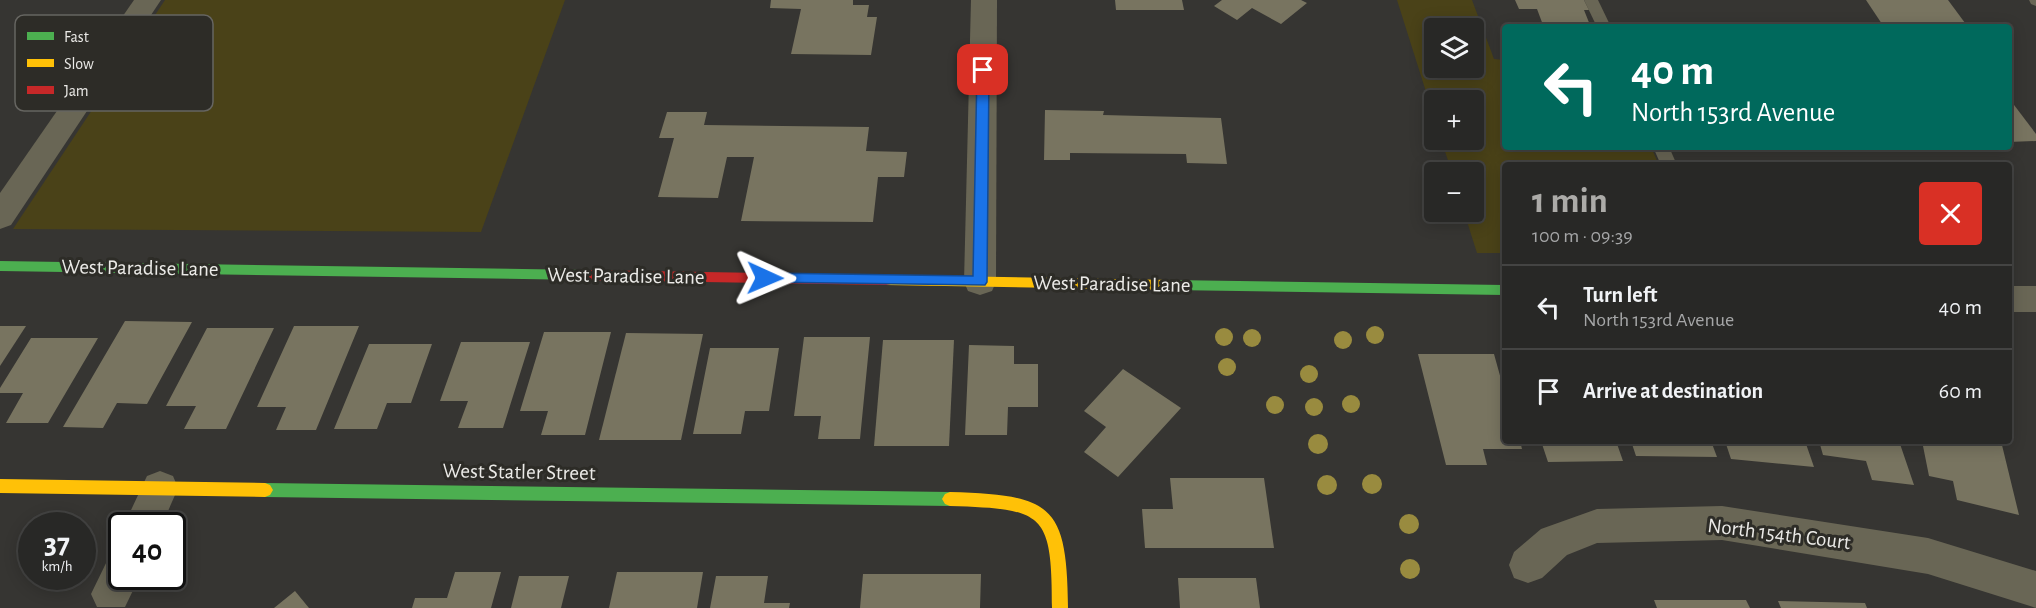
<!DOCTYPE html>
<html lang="en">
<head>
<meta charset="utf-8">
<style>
	body { margin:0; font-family:"Alegreya Sans",sans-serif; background:#30302e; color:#f1f3f6; height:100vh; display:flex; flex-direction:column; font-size:22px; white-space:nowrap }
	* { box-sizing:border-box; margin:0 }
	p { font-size:20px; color:#a5a6a7 }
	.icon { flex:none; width:33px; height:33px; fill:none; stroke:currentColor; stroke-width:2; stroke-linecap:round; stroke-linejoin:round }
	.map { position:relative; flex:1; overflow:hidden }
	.panel { position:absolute; left:1502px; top:162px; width:510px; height:282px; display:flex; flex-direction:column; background:#282826; border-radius:6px; box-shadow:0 3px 15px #0003,0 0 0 2px #444443 }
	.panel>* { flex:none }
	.guide { position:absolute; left:1502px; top:24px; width:510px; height:126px; border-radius:6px; box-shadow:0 3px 15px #0003,0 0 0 2px #444443; background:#00695c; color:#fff; overflow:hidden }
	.tools { position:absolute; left:1424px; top:18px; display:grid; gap:12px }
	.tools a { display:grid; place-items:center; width:60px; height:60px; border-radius:6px; background:#282826; box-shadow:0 3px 15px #0003,0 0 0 2px #444443; font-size:30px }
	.speed { position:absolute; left:18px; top:512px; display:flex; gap:12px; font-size:30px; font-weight:700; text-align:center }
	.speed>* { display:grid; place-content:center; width:78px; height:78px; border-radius:50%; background:#282826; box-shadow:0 3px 15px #0003,0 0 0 2px #444443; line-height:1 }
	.speed small { font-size:15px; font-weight:400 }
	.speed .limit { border:3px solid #111; border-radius:9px; background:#fff; color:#111 }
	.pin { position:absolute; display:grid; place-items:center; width:51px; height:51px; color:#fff; margin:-26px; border-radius:12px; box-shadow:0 3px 9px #0006 }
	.me { position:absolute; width:66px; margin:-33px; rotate:91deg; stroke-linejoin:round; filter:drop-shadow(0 0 4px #0008) }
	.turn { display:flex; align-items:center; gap:21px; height:126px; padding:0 30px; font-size:27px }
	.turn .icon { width:78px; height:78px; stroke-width:2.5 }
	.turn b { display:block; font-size:42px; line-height:51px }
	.round { display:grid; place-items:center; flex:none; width:63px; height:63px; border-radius:6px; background:#30302e }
	.headline { display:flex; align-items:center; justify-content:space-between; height:102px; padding:0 30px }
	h1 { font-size:36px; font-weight:700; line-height:45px; color:#acaba8 }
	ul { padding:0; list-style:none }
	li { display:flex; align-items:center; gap:18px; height:84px; padding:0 30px; border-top:2px solid #444443 }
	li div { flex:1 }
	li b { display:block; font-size:22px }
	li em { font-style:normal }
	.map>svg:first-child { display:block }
</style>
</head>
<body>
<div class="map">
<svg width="2036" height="608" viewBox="0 0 2036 608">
	<rect width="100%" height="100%" fill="#363532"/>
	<!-- green -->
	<g fill="#4a4218" fill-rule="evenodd">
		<path d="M165,0H565L481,232L13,229Z"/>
		<path d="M1397,0H1472L1494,59L1504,60V147H1651L1659,165H1504V253H1477L1464,212H1473V172H1452L1441,140H1473V100H1434V117ZM1434,28H1473V68H1434Z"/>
	</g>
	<!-- building -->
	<g fill="#787460">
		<path d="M771,0H853V5H869L867,17H877L871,55L791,54L801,9L770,8Z"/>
		<path d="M1115,0H1182L1184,10H1116Z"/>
		<path d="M1222,0H1301L1307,3L1281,24L1252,8L1237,20L1214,6Z"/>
		<path d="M1515,0H1584L1589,10H1584L1590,25H1543L1537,9H1519Z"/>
		<path d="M1866,0H1948L1968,27H1884Z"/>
		<path d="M2008,97L2036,134V141L2008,142Z"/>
		<path d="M1045,110L1104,111L1103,115L1221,118L1227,164L1187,163L1186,154L1070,153V160H1044Z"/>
		<path d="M667,112H707L704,125L869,127L866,151L907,152L904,177H878L873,222L741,221L754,157H727L718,198L658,197L674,138H659Z"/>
		<path d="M125,321L192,322L147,404L117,403L103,428L63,427Z"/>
		<path d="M0,326H26L0,366Z"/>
		<path d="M294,326H359L316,430H276L286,407H257Z"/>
		<path d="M207,328H274L226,429H184L196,406H166Z"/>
		<path d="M544,332H611L585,435H541L548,411H520Z"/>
		<path d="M626,333L703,334L681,440H599Z"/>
		<path d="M804,337H870L860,439H818L821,416H794Z"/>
		<path d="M31,338H98L48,423H6L23,393H0V388Z"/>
		<path d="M883,340H954L949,446H874Z"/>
		<path d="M461,342H530L503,428H458L468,401H440Z"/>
		<path d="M369,344H432L411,403H387L377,429H334Z"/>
		<path d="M969,345L1014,346V364H1038V407H1008L1007,435H965Z"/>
		<path d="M710,348H779L769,411H745L741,434H693Z"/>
		<path d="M1418,354H1494L1504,390V441H1520L1522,449H1483L1487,465H1446Z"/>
		<path d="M1123,369L1181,408L1118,477L1084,452L1106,427L1084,411Z"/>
		<path d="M1541,441H1616L1623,461L1548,462Z"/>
		<path d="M1631,441H1711L1717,457L1636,456Z"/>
		<path d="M1725,441H1805L1814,467L1731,459Z"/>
		<path d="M1819,441H1899L1914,485L1872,480L1866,461L1823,455Z"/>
		<path d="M1922,441H2001L2019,515L1957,500L1953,481L1929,476Z"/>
		<path d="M1170,478H1264L1274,548H1145L1142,509H1173Z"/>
		<path d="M455,572H501L491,608H412L415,598H447Z"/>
		<path d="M617,572H703L697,608H609Z"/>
		<path d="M863,574H981L980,608H860Z"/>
		<path d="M519,576H569L561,608H511Z"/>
		<path d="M716,576H768L764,603H790L789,608H710Z"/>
		<path d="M1178,578H1256L1260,608H1180Z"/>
		<path d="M295,591L309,608H274Z"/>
		<path d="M1654,600H1746L1750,608H1657Z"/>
		<path d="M1778,601L1865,603L1867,608H1781Z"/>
	</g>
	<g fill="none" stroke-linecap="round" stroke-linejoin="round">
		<!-- lane -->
		<g fill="#696655" fill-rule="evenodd">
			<path d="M1584,0H1598L1611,27H1597Z"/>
			<path d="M2029,0H2036V6L2031,4Z"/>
			<path d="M1653,147H1669L1677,165H1661Z"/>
		</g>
		<!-- street -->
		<g fill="#696655" fill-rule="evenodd">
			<path d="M134,0H161L11,225L0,229V193Z"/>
			<path d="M971,0H997L996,282L992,291L980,295L968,291L964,282Z"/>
			<rect x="2008" y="286" width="28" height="26"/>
			<path d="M160,471L173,476L178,488L162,525H124L147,476Z"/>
			<path d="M1722,506L1928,538L2036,571V608L1928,574L1722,540L1597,543L1567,555L1542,578L1528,583L1514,578L1509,565L1514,552L1541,529L1597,509Z"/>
			<path d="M122,554V576H140L125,607H97L91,594L108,559Z"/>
		</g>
		<!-- fast -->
		<g fill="#4caf50" fill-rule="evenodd">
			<path d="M0,261L583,270L588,271L590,275L588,279L583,280L0,271Z"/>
			<path d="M1171,280L1504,285V295L1171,290L1166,289L1164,285L1166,281Z"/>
			<path d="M265,483L950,492L955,494L958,499L955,504L950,506L265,497L260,495L257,490L260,485Z"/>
		</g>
		<!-- slow -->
		<g fill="#ffc107" fill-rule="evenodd">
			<path d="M886,275L1171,280L1176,281L1178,285L1176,289L1171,290L886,285L881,284L879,280L881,276Z"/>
			<path d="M0,479L265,483L270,485L273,490L270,495L265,497L0,493Z"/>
			<path d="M950,492C1052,495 1067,504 1068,608H1052C1052,512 1044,509 950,506L945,504L942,499L945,494Z"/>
		</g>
		<!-- jam -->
		<path fill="#c62828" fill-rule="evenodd" d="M583,270L886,275L891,276L893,280L891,284L886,285L583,280L578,279L576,275L578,271Z"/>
	</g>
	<!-- trees -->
	<g fill="#998b3f">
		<circle cx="1375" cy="335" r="9"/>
		<circle cx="1224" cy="337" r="9"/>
		<circle cx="1252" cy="338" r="9"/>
		<circle cx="1343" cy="340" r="9"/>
		<circle cx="1227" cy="367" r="9"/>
		<circle cx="1309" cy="374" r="9"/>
		<circle cx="1351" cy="404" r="9"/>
		<circle cx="1275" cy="405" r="9"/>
		<circle cx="1314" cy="407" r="9"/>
		<circle cx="1318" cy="444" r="10"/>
		<circle cx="1372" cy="484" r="10"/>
		<circle cx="1327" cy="485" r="10"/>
		<circle cx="1409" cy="524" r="10"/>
		<circle cx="1410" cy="569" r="10"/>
	</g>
	<!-- route -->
	<path fill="#1a73e8" stroke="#114b97" stroke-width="1.5" d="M983,66L989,70L987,282L985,285L760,282L758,278L760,274L765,273L973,276L977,70Z"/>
	<g text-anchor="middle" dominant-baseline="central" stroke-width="6" stroke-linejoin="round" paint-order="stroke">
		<!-- street labels -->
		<g font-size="21" fill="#ebeae7" stroke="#2d2c27">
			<text transform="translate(140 268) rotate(1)">West Paradise Lane</text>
			<text transform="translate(626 276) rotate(1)">West Paradise Lane</text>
			<text transform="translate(1112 284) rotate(1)">West Paradise Lane</text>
			<text transform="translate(519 472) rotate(1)">West Statler Street</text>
			<text transform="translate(1779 534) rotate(7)">North 154th Court</text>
		</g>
	</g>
	<!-- legend -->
	<rect x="15" y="15" width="198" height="96" rx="9" fill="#2d2c27" stroke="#666561" stroke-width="1.5"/>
	<rect x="27" y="32" width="27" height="8" fill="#4caf50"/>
	<rect x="27" y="59" width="27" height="8" fill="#ffc107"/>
	<rect x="27" y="86" width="27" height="8" fill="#c62828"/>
	<g font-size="16" fill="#ebeae7">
		<text x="64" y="42">Fast</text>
		<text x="64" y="69">Slow</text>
		<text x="64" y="96">Jam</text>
	</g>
</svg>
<div class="tools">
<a><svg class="icon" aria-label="layers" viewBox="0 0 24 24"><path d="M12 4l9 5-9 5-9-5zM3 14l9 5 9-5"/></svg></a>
<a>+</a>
<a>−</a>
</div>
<div class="speed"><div>37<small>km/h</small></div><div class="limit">40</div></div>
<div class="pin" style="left:983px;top:70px;background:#d93025"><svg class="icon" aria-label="arrive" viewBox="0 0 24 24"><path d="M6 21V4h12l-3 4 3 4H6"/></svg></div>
<svg class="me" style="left:765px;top:278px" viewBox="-20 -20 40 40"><path d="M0-17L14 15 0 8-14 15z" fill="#1a73e8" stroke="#fff" stroke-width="4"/></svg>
<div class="guide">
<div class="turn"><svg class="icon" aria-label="left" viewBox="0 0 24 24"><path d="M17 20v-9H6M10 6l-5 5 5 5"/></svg><div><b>40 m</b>North 153rd Avenue</div></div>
</div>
<section class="panel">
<div class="headline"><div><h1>1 min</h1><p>100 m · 09:39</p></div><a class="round" style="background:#d93025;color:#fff"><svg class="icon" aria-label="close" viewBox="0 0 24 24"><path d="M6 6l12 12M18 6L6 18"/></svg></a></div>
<ul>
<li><svg class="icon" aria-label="left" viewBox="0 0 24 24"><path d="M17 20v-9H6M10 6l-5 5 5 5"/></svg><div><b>Turn left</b><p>North 153rd Avenue</p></div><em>40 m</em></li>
<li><svg class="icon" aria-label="arrive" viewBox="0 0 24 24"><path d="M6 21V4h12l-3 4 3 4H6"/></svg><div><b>Arrive at destination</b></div><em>60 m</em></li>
</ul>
</section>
</div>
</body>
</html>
